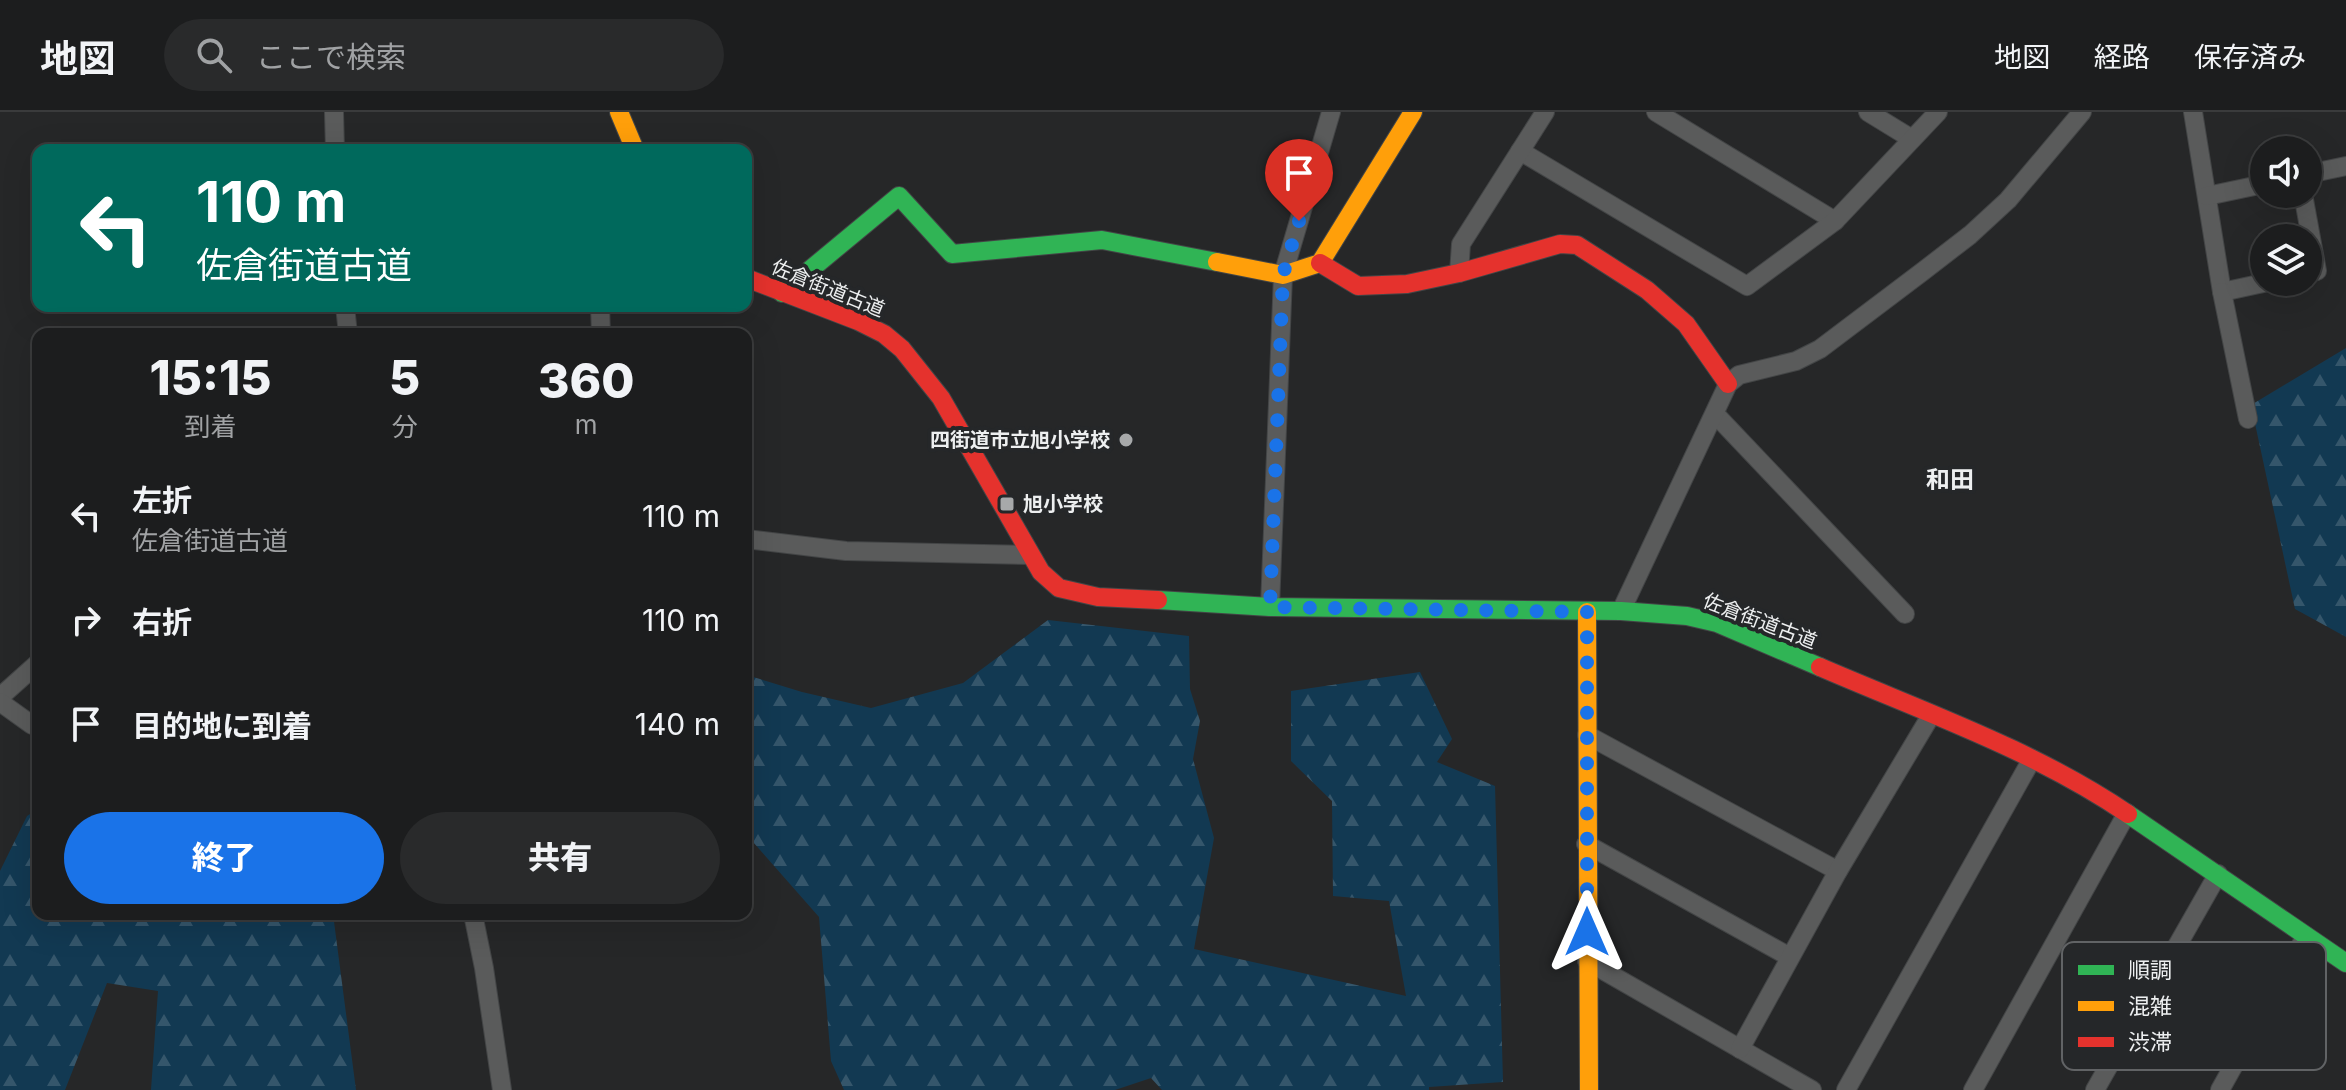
<!DOCTYPE html>
<html lang="ja">
<head>
<meta charset="utf-8">
<style>
	body { margin:0; font-family:Inter,"Noto Sans JP",sans-serif; background:#292a2b; color:#f1f3f6; height:100vh; display:flex; flex-direction:column; font-size:30px; white-space:nowrap }
	* { box-sizing:border-box; margin:0 }
	p { font-size:26px; color:#a0a2a4 }
	.icon { flex:none; width:44px; height:44px; fill:none; stroke:currentColor; stroke-width:2; stroke-linecap:round; stroke-linejoin:round }
	.map { position:relative; flex:1; overflow:hidden }
	.side { position:absolute; left:32px; top:216px; width:720px; height:592px; display:flex; flex-direction:column; background:#1c1d1e; border-radius:16px; box-shadow:0 8px 32px #0002,0 0 0 2px #3a3b3c }
	.side>* { flex:none }
	.banner { position:absolute; left:32px; top:32px; width:720px; height:168px; border-radius:16px; box-shadow:0 8px 32px #0002,0 0 0 2px #3a3b3c; background:#00695c; color:#fff; overflow:hidden }
	.controls { position:absolute; left:2250px; top:24px; display:grid; gap:16px }
	.controls a { display:grid; place-items:center; width:72px; height:72px; border-radius:50%; background:#1c1d1e; box-shadow:0 8px 32px #0002,0 0 0 2px #3a3b3c; font-size:40px }
	.pin { position:absolute; display:grid; place-items:center; width:68px; height:68px; color:#fff; margin:-82px -34px; border-radius:50% 50% 50% 0; rotate:-45deg; box-shadow:0 0 8px #0007 }
	.pin .icon { rotate:45deg }
	.me { position:absolute; width:88px; margin:-44px; rotate:0deg; stroke-linejoin:round; filter:drop-shadow(0 0 6px #0008) }
	.turn { display:flex; align-items:center; gap:28px; height:168px; padding:0 32px; font-size:36px }
	.turn .icon { width:104px; height:104px; stroke-width:2.5 }
	.turn b { display:block; font-size:56px; line-height:68px }
	.eta { display:flex; justify-content:space-evenly; align-items:center; height:136px; text-align:center }
	.eta b { font-size:48px; font-weight:800; line-height:56px }
	.cta { display:flex; gap:16px; margin-top:auto; padding:16px 32px }
	.cta a { flex:1; height:92px; border-radius:48px; background:#1a73e8; color:#fff; font-size:32px; font-weight:800; line-height:92px; text-align:center }
	.cta a+a { background:#292a2b; color:#f1f3f6 }
	ul { padding:0; list-style:none }
	li { display:flex; align-items:center; gap:24px; height:104px; padding:0 32px }
	li div { flex:1 }
	li b { display:block; font-size:30px }
	li em { font-style:normal }
	header { display:flex; align-items:center; gap:48px; box-sizing:border-box; height:112px; padding:0 40px; background:#1c1d1e; border-bottom:2px solid #3a3b3c }
	header strong { font-size:38px }
	nav { display:flex; gap:44px; margin-inline-start:auto; font-size:28px }
	.search { width:560px; height:72px; background:#292a2b; display:flex; align-items:center; gap:20px; box-sizing:border-box; padding:0 28px; border-radius:44px; color:#a0a2a4; font-size:30px }
	.map>svg:first-child { display:block }
</style>
</head>
<body>
<header>
<strong>地図</strong>
<div class="search"><svg class="icon" aria-label="search" viewBox="0 0 24 24"><circle cx="10" cy="10" r="6"/><path d="M15 15l6 6"/></svg>ここで検索</div>
<nav><a>地図</a><a>経路</a><a>保存済み</a></nav>
</header>
<div class="map">
<svg width="2346" height="978" viewBox="0 0 2346 978">
	<defs>
		<pattern id="forest-firs" width="22" height="20" patternUnits="userSpaceOnUse" patternTransform="scale(2)"><rect width="22" height="20" fill="#123952"/><path d="M5 1l3.5 6h-7zM16 11l3.5 6h-7z" fill="#35566b"/></pattern>
	</defs>
	<rect width="100%" height="100%" fill="#262728"/>
	<!-- forest -->
	<g fill="url(#forest-firs)">
		<path d="M2346,236V525L2295,497L2251,293Z"/>
		<path d="M746,468L750,564L802,580L871,596L963,571L1048,508L1189,524L1190,577L1200,609L1193,647L1214,726L1194,837L1406,884L1389,789L1333,784L1332,689L1291,649V579L1420,560L1452,627L1437,650L1495,674L1503,970L1429,975V978H1162L1151,966L1115,978H844L831,949L819,805L746,722Z"/>
		<path d="M38,697V802H333L356,978H151L158,879L107,871L65,978H0V759L27,704Z"/>
	</g>
	<g fill="none" stroke-linecap="round" stroke-linejoin="round">
		<defs>
			<g id="street">
				<path d="M334,0L335,38"/>
				<path d="M1656,0L1835,109"/>
				<path d="M1868,0L1912,27"/>
				<path d="M2193,0L2222,180L2268,170"/>
				<path d="M1520,39L1747,174L1835,109L1938,0"/>
				<path d="M2308,62L2346,54"/>
				<path d="M2303,82L2317,159L2308,161"/>
				<path d="M2207,84L2264,72"/>
				<path d="M1459,161L1461,132L1545,0"/>
				<path d="M2222,180L2248,307"/>
				<path d="M345,194L348,222"/>
				<path d="M600,194L601,222"/>
				<path d="M1715,302L1905,502"/>
				<path d="M746,427L846,439L1030,443"/>
				<path d="M1270,495L1283,163L1331,0"/>
				<path d="M1621,499L1728,272L1739,263L1796,249L1820,237L1922,160L1970,123L2008,88L2082,0"/>
				<path d="M0,585L38,551"/>
				<path d="M0,590L32,613L38,614"/>
				<path d="M1587,623L1838,759"/>
				<path d="M1586,732L1790,845"/>
				<path d="M473,802L484,856L502,978"/>
				<path d="M1587,849L1812,978"/>
				<path d="M1740,937L1838,759L1930,605"/>
				<path d="M1846,978L2032,647"/>
				<path d="M1973,978L2127,701"/>
				<path d="M2095,978L2218,762"/>
				<path d="M2220,978L2306,824"/>
			</g>
			<g id="fast">
				<path d="M782,181L899,84L952,142L1102,128L1217,150"/>
				<path d="M1158,488L1270,495L1621,499L1687,504L1717,511L1820,555"/>
				<path d="M2128,702L2346,851"/>
			</g>
			<g id="slow">
				<path d="M619,0L635,38"/>
				<path d="M1217,150L1283,163L1320,151L1413,0"/>
				<path d="M1587,500L1589,978"/>
			</g>
			<g id="jam">
				<path d="M1320,151L1358,174L1407,172L1459,161L1560,132L1577,133L1647,178L1686,212L1728,272"/>
				<path d="M746,166L858,209L884,222L902,237L941,286L1041,460L1059,476L1098,485L1158,488"/>
				<path d="M1820,555C1924,600 2034,638 2128,702"/>
			</g>
		</defs>
		<!-- street casing -->
		<use href="#street" stroke="#434546" stroke-width="20"/>
		<!-- fast casing -->
		<use href="#fast" stroke="#434546" stroke-width="20"/>
		<!-- slow casing -->
		<use href="#slow" stroke="#434546" stroke-width="20"/>
		<!-- jam casing -->
		<use href="#jam" stroke="#434546" stroke-width="20"/>
		<!-- street -->
		<use href="#street" stroke="#5a5b5b" stroke-width="18"/>
		<!-- fast -->
		<use href="#fast" stroke="#30b455" stroke-width="18"/>
		<!-- slow -->
		<use href="#slow" stroke="#ff9f0a" stroke-width="18"/>
		<!-- jam -->
		<use href="#jam" stroke="#e5322d" stroke-width="18"/>
	</g>
	<g fill="none" stroke-linecap="round" stroke-linejoin="round">
		<!-- route -->
		<path stroke="#1a73e8" stroke-width="14" stroke-dasharray="0 25.2" d="M1299,109L1283,163L1270,495L1587,500V820"/>
	</g>
	<!-- markers -->
	<g fill="#a7a9aa" stroke="#252729" stroke-width="3">
		<circle cx="1126" cy="328" r="8"/>
		<rect x="999" y="384" width="16" height="16" rx="4"/>
	</g>
	<g text-anchor="middle" dominant-baseline="central" stroke-width="8" stroke-linejoin="round" paint-order="stroke">
		<!-- street labels -->
		<g font-size="20" fill="#edeff0" stroke="#252729">
			<text transform="translate(828 176) rotate(22)">佐倉街道古道</text>
			<text transform="translate(1760 509) rotate(21)">佐倉街道古道</text>
		</g>
		<!-- poi labels -->
		<g font-size="20" font-weight="bold" fill="#edeff0" stroke="#252729" text-anchor="end">
			<text x="1110" y="328">四街道市立旭小学校</text>
			<text x="1023" y="392" text-anchor="start">旭小学校</text>
		</g>
		<!-- quarter labels -->
		<g font-size="24" font-weight="bold" fill="#edeff0" stroke="#252729">
			<text x="1950" y="367">和田</text>
		</g>
	</g>
	<!-- legend -->
	<rect x="2062" y="830" width="264" height="128" rx="12" fill="#252729" stroke="#616365" stroke-width="2"/>
	<rect x="2078" y="853" width="36" height="10" fill="#30b455"/>
	<rect x="2078" y="889" width="36" height="10" fill="#ff9f0a"/>
	<rect x="2078" y="925" width="36" height="10" fill="#e5322d"/>
	<g font-size="22" fill="#edeff0">
		<text x="2128" y="866">順調</text>
		<text x="2128" y="902">混雑</text>
		<text x="2128" y="938">渋滞</text>
	</g>
</svg>
<div class="controls">
<a><svg class="icon" aria-label="sound" viewBox="0 0 24 24"><path d="M4 9h4l5-4v14l-5-4H4zM17 9q2 3 0 6"/></svg></a>
<a><svg class="icon" aria-label="layers" viewBox="0 0 24 24"><path d="M12 4l9 5-9 5-9-5zM3 14l9 5 9-5"/></svg></a>
</div>
<div class="pin" style="left:1299px;top:109px;background:#d93025"><svg class="icon" aria-label="arrive" viewBox="0 0 24 24"><path d="M6 21V4h12l-3 4 3 4H6"/></svg></div>
<svg class="me" style="left:1587px;top:820px" viewBox="-20 -20 40 40"><path d="M0-17L14 15 0 8-14 15z" fill="#1a73e8" stroke="#fff" stroke-width="4"/></svg>
<div class="banner">
<div class="turn"><svg class="icon" aria-label="left" viewBox="0 0 24 24"><path d="M17 20v-9H6M10 6l-5 5 5 5"/></svg><div><b>110 m</b>佐倉街道古道</div></div>
</div>
<section class="side">
<div class="eta">
<div><b>15:15</b><p>到着</p></div>
<div><b>5</b><p>分</p></div>
<div><b>360</b><p>m</p></div>
</div>
<ul>
<li><svg class="icon" aria-label="left" viewBox="0 0 24 24"><path d="M17 20v-9H6M10 6l-5 5 5 5"/></svg><div><b>左折</b><p>佐倉街道古道</p></div><em>110 m</em></li>
<li><svg class="icon" aria-label="right" viewBox="0 0 24 24"><path d="M7 20v-9h11M14 6l5 5-5 5"/></svg><div><b>右折</b></div><em>110 m</em></li>
<li><svg class="icon" aria-label="arrive" viewBox="0 0 24 24"><path d="M6 21V4h12l-3 4 3 4H6"/></svg><div><b>目的地に到着</b></div><em>140 m</em></li>
</ul>
<div class="cta"><a>終了</a><a>共有</a></div>
</section>
</div>
</body>
</html>
